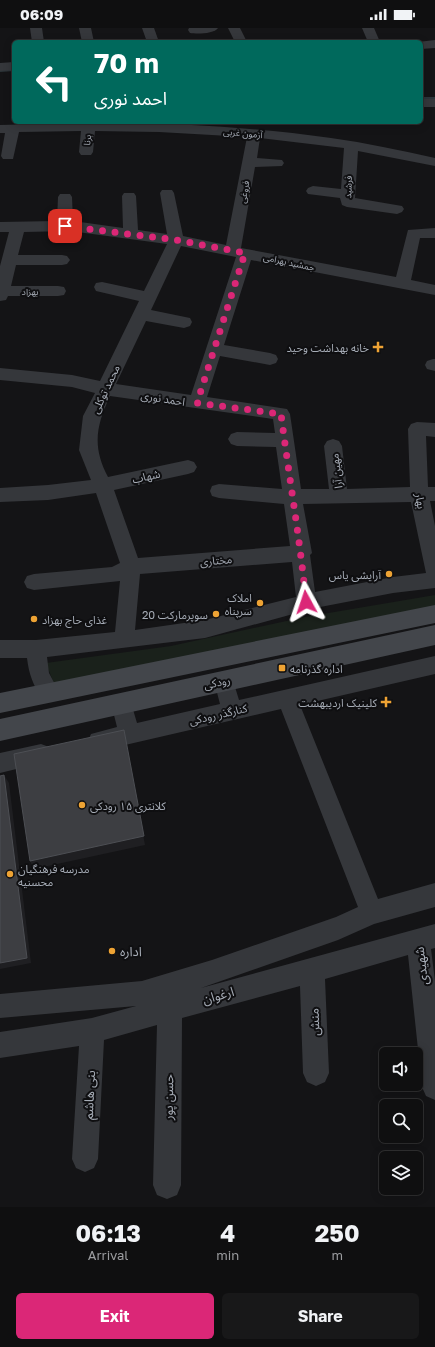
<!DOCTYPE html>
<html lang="en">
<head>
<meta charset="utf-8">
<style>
	body { margin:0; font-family:"Golos Text","Noto Sans Arabic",sans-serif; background:#181819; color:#f1f3f6; height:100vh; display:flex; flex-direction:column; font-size:15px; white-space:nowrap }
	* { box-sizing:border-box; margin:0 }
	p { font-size:13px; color:#9b9c9f }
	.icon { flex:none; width:22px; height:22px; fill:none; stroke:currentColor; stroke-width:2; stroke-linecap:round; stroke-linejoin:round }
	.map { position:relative; height:1179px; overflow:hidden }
	.panel { display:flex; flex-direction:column; background:#0f0f10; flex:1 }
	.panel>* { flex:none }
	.top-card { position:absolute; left:12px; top:12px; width:411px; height:84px; border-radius:6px; box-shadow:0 2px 10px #0003,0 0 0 1px #2f2f30; background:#00695c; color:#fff; overflow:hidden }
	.tools { position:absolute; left:379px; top:1019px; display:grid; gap:8px }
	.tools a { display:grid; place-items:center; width:44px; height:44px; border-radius:6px; background:#0f0f10; box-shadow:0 2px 10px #0003,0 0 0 1px #2f2f30; font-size:20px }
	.pin { position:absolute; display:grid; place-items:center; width:34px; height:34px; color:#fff; margin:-17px; border-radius:8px; box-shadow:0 2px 6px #0006 }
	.me { position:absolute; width:44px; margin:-22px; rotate:355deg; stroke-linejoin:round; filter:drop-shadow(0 0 3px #0008) }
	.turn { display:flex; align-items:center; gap:14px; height:84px; padding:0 16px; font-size:18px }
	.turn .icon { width:52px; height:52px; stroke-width:2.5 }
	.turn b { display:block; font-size:28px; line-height:34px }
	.eta { display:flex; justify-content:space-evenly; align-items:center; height:68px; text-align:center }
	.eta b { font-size:24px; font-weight:700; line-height:28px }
	.primary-button { display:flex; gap:8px; margin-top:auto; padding:8px 16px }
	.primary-button a { flex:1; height:46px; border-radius:6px; background:#db2777; color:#fff; font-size:16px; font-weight:700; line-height:46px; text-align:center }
	.primary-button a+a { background:#181819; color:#f1f3f6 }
	.status { display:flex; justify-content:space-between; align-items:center; height:28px; padding:0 20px; background:#0f0f10; direction:ltr }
	.status svg { height:11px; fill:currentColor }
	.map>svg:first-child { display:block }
</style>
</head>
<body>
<div class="status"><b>06:09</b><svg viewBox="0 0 49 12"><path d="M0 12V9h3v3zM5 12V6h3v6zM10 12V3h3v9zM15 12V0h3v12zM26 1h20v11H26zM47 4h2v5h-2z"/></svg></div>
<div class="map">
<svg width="435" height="1179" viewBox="0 0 435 1179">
	<rect width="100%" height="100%" fill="#141416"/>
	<!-- green -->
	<path fill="#1a211b" d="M435,567V578L54,656L46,635L171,618L305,589Z"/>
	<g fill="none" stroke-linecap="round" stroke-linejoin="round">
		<!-- stream -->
		<g fill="#2b3439" fill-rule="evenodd">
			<path d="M14,41V43L0,44V42Z"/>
			<rect x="421" y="69" width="14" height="2"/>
		</g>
		<!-- minor -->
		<g fill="#35373b" fill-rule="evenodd">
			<path d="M30,0H42L44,14H32Z"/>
			<path d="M79,0H91L94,14H82Z"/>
			<path d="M142,0H154L159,14H147Z"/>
			<path d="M189,0H218C214,6 197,6 190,5L188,2Z"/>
			<path d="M228,0H240L247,14H235Z"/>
			<path d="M362,0H374L380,14H368Z"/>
			<path d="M435,12V20L421,21V14H418Z"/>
			<path d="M14,34V42L0,43V35Z"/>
			<rect x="421" y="71" width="14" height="8"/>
			<path d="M120,94C190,96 261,100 331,110C366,115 400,122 435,130V138L358,123L355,170L402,178L404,181L402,184L397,186L347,179L342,177L340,170L308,166L306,163L308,160L313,158L341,161L344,120L260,110L257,130L282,132L284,135L282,138L255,139L241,220L396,249L408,202L435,200V210H420L411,252L435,257V267L251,232L224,317L270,325L276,327L278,331L276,335L270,337L220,328L207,369L287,381L290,386L301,461H329L324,418L327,413L333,411L339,413L342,418L347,461L410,459L408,401L411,396L417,394L435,395V409L426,408L428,459H435V473H430L435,498V560L393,565L315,580L205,610L47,629L49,645L59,664L56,671L49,673L42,671C33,656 29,647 27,630H0V612H36L115,604L120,553L34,562L27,560L24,554L27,548L34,546L112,539L120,535L96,465L48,472L0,474V460L48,457L91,452L79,422L83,388L95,365L72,359L0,352V340L72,347L100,353L139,273L96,263L94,259L96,255L102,254L144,263L167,216L70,203L24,204L18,227H62L67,228L70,232L67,236L62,237H16L11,258H58L64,259L66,263L64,267L58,268H8L6,272L0,273V238L9,204H0V194L57,193L58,169L60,166H70L72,169L73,193L123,200L122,168L124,165H134L136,168L138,202L167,206L160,165L162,162H172L174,165L183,208L226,217L247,109L159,104L95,103L93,124L91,127H81L79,124L81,103L19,104L13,131H3L1,128L5,105H0V97ZM181,218L236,229L191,367L116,356L146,293L184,300L190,298L192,294L190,290L151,282ZM110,368L273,391L275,405L237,404L231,406L228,411L231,416L237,418L276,419L282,461L219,456L212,458L210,463L212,468L219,470L284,476L290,518L138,530L114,462L188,446L194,444L197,439L194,434L188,432L108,449C92,419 96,398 110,368ZM411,474L426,545L393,549L315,564L310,527L312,525L303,476ZM292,534L296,569L205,592L135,602L140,546Z"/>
			<path d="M433,331H435V343L427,341L425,337L427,333Z"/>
			<path d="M435,628V646L300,677L378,871L435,855V879L374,896L338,912L201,960L435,896V920L431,921L435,953V1072L426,1068L422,1059L408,927L325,951L329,1045L325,1054L316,1058L307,1054L303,1045L300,958L182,990L181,1157L177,1167L167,1171L157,1167L153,1157L157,997L104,1012L98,1131L94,1140L85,1144L76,1140L72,1131L79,1018L0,1030V1004L92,990L136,978L0,990V966L142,953L212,932L336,889L358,879L281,681L99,723L91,720L88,713L91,706L117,699L111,675L115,668L122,665L129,668L137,695L220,676L214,653L217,646L224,644L231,646L239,672Z"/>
			<path d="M41,716L49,719L52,726L49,733L0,745V725Z"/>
		</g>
		<!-- secondary -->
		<g fill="#43464b" fill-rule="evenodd">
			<path d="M435,577V595L0,685V665Z"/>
			<path d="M435,597V617L0,713V691Z"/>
		</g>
	</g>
	<!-- shaded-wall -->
	<g fill="#1f1f22">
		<path d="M124,702L145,817L34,841L30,833Z"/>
		<path d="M4,747L9,755L31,935L0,941Z"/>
	</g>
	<!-- building -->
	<g fill="#3d3e42" stroke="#4d4f54">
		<path d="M124,702L144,808L30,833L14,726Z"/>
		<path d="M4,747L27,930L0,935V748Z"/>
	</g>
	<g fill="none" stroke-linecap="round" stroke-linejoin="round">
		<!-- route -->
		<path stroke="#db2777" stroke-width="7" stroke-dasharray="0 12.6" d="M65,198L176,212L245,225L197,375L281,386C289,449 300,511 306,574"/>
	</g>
	<!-- markers -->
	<g fill="#eea334" stroke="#0f0f11" stroke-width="1.5">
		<path d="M376 313h4v4h4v4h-4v4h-4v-4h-4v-4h4z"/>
		<circle cx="389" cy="546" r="4"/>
		<circle cx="260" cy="575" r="4"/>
		<circle cx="216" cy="586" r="4"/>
		<circle cx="34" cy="591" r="4"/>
		<rect x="278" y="636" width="8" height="8" rx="2"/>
		<path d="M384 668h4v4h4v4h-4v4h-4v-4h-4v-4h4z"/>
		<circle cx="82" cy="777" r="4"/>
		<circle cx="10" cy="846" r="4"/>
		<circle cx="112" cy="923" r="4"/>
	</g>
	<g text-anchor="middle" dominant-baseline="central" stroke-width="4" stroke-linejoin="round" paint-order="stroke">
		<!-- far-street labels -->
		<g font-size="9" fill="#a6acb6" stroke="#0f0f11">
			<text transform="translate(243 105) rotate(5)">آزمون غربی</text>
			<text transform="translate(87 112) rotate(-84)">برنا</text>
			<text transform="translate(348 159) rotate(-89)">فرشید</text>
			<text transform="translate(244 164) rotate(-80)">فروغی</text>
			<text transform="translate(289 234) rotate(12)">جمشید بهرامی</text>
			<text x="30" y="263">بهزاد</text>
		</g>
		<!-- poi labels -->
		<g font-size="11" fill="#a6acb6" stroke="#0f0f11" text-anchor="end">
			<text x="369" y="319">خانه بهداشت وحید</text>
			<text x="381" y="546">آرایشی یاس</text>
			<text x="252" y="569">املاک<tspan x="252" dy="13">سرپناه</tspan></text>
			<text x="208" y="586">سوپرمارکت 20</text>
			<text x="42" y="591" text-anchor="start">غذای حاج بهزاد</text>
			<text x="290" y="640" text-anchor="start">اداره گذرنامه</text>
			<text x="377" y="674">کلینیک اردیبهشت</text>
			<text x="90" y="777" text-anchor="start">کلانتری ۱۵ رودکی</text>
			<text x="18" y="840" text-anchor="start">مدرسه فرهنگیان<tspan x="18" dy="13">محسنیه</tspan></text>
		</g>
		<!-- street labels -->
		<g font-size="11" fill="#a6acb6" stroke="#0f0f11">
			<text transform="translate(105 361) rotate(-65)">محمد توکلی</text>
			<text transform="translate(163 370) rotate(9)">احمد نوری</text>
			<text transform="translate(336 443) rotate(-97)">مهین آرا</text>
			<text transform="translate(146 448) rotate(-13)">شهاب</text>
			<text transform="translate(421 473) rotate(81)">بهار</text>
			<text transform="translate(216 532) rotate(-5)">مختاری</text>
			<text transform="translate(217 654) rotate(-12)">رودکی</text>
			<text transform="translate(218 686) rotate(-13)">کنارگذر رودکی</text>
		</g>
		<!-- near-poi labels -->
		<g font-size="13" fill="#a6acb6" stroke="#0f0f11" text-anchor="start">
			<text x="120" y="923">اداره</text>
		</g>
		<!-- near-street labels -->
		<g font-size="13" fill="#a6acb6" stroke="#0f0f11">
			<text transform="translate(421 938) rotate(-97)">شهیدی</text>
			<text transform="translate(218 967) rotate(-16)">ارغوان</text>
			<text transform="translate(314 994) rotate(-92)">منش</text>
			<text transform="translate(89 1067) rotate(-87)">بنی هاشم</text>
			<text transform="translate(168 1069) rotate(-89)">حسن پور</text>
		</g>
	</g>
</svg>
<div class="tools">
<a><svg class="icon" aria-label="sound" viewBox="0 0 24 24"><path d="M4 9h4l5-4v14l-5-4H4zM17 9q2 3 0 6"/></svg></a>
<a><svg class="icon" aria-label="search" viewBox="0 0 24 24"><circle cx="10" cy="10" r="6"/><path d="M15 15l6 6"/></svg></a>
<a><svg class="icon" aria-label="layers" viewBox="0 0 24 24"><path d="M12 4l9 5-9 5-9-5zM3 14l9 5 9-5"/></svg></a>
</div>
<div class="pin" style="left:65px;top:198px;background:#d93025"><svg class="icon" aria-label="arrive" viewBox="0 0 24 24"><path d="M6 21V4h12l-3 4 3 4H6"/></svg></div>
<svg class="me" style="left:306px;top:574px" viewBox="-20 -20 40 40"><path d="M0-17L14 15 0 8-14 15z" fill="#db2777" stroke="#fff" stroke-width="4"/></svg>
<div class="top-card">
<div class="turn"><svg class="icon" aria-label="left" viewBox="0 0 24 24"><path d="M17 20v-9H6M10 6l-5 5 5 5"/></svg><div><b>70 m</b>احمد نوری</div></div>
</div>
</div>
<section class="panel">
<div class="eta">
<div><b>06:13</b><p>Arrival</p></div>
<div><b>4</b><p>min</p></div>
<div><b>250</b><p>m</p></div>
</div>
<div class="primary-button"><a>Exit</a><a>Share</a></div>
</section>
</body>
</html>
